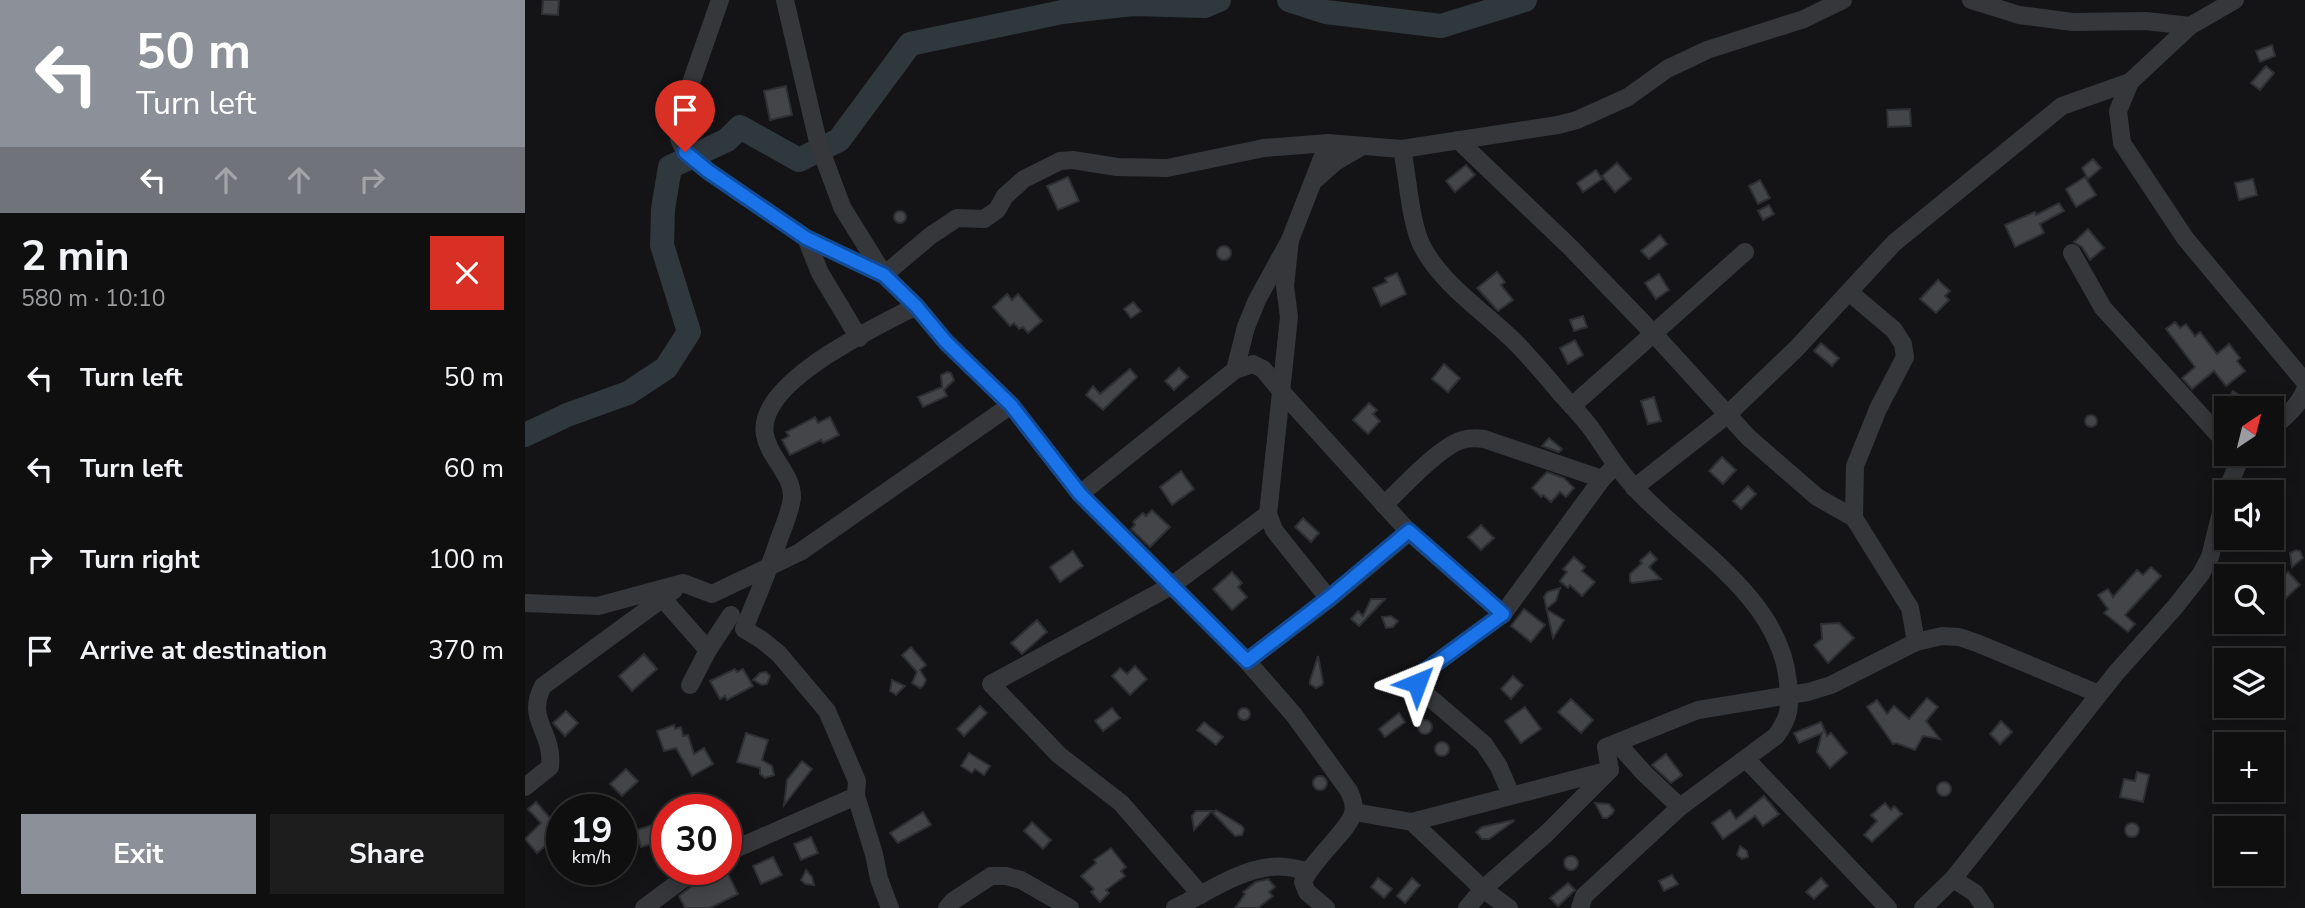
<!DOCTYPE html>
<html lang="en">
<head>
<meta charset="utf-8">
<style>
	body { margin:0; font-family:"Nunito Sans",sans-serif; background:#1d1d1e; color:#f1f3f6; height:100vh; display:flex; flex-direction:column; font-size:26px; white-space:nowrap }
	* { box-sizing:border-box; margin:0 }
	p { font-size:23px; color:#9b9c9f }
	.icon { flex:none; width:38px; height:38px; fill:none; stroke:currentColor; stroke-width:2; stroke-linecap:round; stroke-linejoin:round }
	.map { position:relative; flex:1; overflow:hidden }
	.sheet { display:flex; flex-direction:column; background:#0f0f10; width:525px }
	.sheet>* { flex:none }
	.hud { background:#8c9099; color:#fff; overflow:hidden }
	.needle { width:46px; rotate:35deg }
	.tools { position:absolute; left:1689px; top:396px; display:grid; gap:14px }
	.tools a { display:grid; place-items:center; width:70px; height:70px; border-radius:0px; background:#0f0f10; box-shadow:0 4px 18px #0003,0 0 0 2px #2f2f30; font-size:35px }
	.speed { position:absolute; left:21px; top:794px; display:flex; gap:14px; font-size:35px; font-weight:700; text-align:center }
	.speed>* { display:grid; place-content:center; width:91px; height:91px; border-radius:50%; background:#0f0f10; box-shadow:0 4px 18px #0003,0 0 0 2px #2f2f30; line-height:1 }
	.speed small { font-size:18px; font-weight:400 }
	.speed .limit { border:10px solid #d22; background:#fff; color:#111 }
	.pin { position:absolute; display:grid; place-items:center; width:60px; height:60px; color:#fff; margin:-72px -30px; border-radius:50% 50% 50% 0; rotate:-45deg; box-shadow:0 0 7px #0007 }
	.pin .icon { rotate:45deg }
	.me { position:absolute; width:77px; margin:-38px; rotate:44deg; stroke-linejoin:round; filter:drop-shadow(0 0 5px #0008) }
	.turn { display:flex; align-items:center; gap:24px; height:147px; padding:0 21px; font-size:32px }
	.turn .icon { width:91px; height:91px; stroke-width:2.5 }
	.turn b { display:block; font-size:49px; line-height:60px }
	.lanes { display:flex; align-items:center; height:66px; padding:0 21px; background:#0003; justify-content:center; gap:35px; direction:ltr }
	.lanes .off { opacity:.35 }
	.round { display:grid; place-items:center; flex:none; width:74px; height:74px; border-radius:0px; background:#1d1d1e }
	.overview { display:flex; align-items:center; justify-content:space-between; height:119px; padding:0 21px }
	h1 { font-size:42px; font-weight:700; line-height:52px }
	.primary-button { display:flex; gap:14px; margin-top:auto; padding:14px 21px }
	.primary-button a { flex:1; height:80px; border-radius:0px; background:#8c9099; color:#fff; font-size:28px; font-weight:700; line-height:80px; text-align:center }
	.primary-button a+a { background:#1d1d1e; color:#f1f3f6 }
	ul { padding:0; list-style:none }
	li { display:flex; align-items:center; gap:21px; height:91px; padding:0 21px }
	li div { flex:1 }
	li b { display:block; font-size:26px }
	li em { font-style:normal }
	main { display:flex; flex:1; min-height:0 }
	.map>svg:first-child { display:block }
</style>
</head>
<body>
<main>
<section class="sheet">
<div class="hud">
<div class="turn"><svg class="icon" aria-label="left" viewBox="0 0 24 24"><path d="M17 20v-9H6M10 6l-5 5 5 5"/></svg><div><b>50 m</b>Turn left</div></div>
<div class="lanes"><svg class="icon" aria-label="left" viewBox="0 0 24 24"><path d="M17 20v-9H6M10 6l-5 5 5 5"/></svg><svg class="icon off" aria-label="ahead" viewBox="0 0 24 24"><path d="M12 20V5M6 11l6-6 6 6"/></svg><svg class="icon off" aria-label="ahead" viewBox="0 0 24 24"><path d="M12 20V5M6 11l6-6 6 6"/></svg><svg class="icon off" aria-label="right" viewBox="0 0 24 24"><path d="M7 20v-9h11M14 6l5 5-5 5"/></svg></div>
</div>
<div class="overview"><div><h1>2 min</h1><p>580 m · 10:10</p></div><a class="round" style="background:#d93025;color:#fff"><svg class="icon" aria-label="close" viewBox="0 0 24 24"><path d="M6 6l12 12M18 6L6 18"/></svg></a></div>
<ul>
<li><svg class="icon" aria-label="left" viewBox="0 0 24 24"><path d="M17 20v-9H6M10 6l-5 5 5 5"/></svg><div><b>Turn left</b></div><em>50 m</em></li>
<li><svg class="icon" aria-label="left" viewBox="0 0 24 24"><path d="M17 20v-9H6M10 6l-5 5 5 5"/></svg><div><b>Turn left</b></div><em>60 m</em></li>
<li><svg class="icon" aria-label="right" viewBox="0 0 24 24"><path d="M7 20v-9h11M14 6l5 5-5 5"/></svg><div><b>Turn right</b></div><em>100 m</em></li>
<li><svg class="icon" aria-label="arrive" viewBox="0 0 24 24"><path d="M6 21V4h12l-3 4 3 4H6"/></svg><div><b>Arrive at destination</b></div><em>370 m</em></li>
</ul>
<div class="primary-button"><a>Exit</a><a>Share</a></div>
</section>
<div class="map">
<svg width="1780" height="908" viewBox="0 0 1780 908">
	<rect width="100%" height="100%" fill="#141416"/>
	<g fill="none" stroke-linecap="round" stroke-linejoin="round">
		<!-- river -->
		<g stroke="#2f383d" stroke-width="24">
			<path d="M764,0L801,12L916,26L1000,0"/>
			<path d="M0,435L42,415L103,393L141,368L164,332L137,245L138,209L145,167L202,140L215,127L274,160L314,140L385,44L537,12L607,4L680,6L694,0"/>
		</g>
	</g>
	<!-- building -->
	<g fill="#434549" stroke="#2e2f32" stroke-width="2">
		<path d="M18,0H34L33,15L17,14Z"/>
		<path d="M1747,45L1750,56L1735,62L1731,51Z"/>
		<path d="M1741,66L1749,73L1735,90L1726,83Z"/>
		<path d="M261,86L267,115L245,120L239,91Z"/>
		<path d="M1385,109L1386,126L1363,127L1362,110Z"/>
		<path d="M1568,159L1576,168L1563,179L1557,168Z"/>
		<path d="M1092,163L1106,179L1090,192L1077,176Z"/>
		<path d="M941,165L950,175L930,192L921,181Z"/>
		<path d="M1071,170L1077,179L1058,192L1052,183Z"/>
		<path d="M543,177L554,201L533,210L522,186Z"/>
		<path d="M1560,177L1571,195L1551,207L1541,189Z"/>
		<path d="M1728,179L1732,195L1714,200L1710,183Z"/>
		<path d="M1235,180L1245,198L1233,204L1224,186Z"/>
		<path d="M1534,203L1539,211L1515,224L1519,233L1490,247L1480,225L1510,212L1511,215Z"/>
		<path d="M1244,205L1249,214L1238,220L1233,211Z"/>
		<circle cx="375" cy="217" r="6"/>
		<path d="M1563,229L1579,248L1565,260L1557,247L1549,242Z"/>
		<path d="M1135,235L1142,244L1124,259L1116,251Z"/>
		<circle cx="699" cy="253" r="7"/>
		<path d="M972,272L980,282L976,285L988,300L973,311L952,288Z"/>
		<path d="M872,273L881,294L856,306L848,288L862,282L860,278Z"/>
		<path d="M1134,274L1144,290L1131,299L1120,283Z"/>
		<path d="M1413,280L1425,291L1420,296L1424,300L1411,313L1395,299Z"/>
		<path d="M482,294L487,300L493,294L517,321L503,333L498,327L494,329L489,323L485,326L468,307Z"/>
		<path d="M608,302L616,311L606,318L599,309Z"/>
		<path d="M1058,316L1062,327L1049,331L1045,320Z"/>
		<path d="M1650,322L1655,328L1661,324L1670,336L1675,332L1692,354L1704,344L1715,358L1712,361L1720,371L1701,386L1689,371L1667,389L1657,378L1670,367L1641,329Z"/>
		<path d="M1050,340L1058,355L1043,364L1035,348Z"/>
		<path d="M1296,343L1314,358L1307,366L1289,351Z"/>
		<path d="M919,364L935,378L923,392L907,379Z"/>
		<path d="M654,368L663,377L649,390L640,381Z"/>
		<path d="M605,369L612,377L578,410L561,395L568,386L575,394Z"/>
		<path d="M422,372L426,373L429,380L419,390L422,396L398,407L393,397L417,387L416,375Z"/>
		<path d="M1708,391L1717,397L1725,408H1700L1702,400Z"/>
		<path d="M1129,397L1136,421L1123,424L1116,401Z"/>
		<path d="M844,403L852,410L848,414L855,421L843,434L828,420Z"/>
		<circle cx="1566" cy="421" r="6"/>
		<path d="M290,417L293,423L305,417L314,435L298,443L296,440L265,455L257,440L264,436L261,432Z"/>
		<path d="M1024,438L1037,449L1034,452L1017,446Z"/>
		<path d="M1197,457L1211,470L1198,484L1184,471Z"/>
		<path d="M656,471L669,489L647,505L635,487Z"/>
		<path d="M1022,472L1039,478L1049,488L1041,497L1035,492L1026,502L1018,495L1016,497L1007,488Z"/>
		<path d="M1223,486L1231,494L1216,509L1208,501Z"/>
		<path d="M627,510L645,527L625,547L606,529L610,525L608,522L618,513L621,516Z"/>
		<path d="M778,518L794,533L786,542L770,527Z"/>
		<path d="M956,525L969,538L956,550L943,537Z"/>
		<path d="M1771,550L1775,551L1778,558L1767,567L1765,553Z"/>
		<path d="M548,551L558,566L535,582L525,567Z"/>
		<path d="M1125,552L1132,559L1124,567L1136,579L1107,583L1105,581V574L1117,563L1115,561Z"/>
		<path d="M1049,557L1060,567L1057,571L1070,582L1057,596L1045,585L1043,588L1035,581L1042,572L1038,569Z"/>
		<path d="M1626,567L1636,576L1600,615L1610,624L1603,632L1579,613L1583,609L1573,595L1583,589L1588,597L1612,570L1618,575Z"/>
		<path d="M707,572L717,583L713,587L722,597L707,610L688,589Z"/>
		<path d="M1763,572L1775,585L1761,598L1749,585Z"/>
		<path d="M1035,588L1031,601L1021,609L1039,620L1028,638L1019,597L1022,592Z"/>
		<path d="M846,599H860L834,626L826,619L833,611L838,616Z"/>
		<path d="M999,609L1020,625L1006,642L986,626Z"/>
		<path d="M866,616L873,621L868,627L861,628L857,617Z"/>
		<path d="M512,620L522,632L497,654L486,643Z"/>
		<path d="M1314,623L1329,638L1303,663L1289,645L1297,639L1296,624Z"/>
		<path d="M386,647L401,665L395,670L401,680L398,686L395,688L387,683L392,672L377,655Z"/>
		<path d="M119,654L132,669L107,691L94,676Z"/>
		<path d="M793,656L798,682L797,685L791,688L785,684V681Z"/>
		<path d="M610,666L622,679L605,695L587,676L595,668L602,674Z"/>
		<path d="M210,669L212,672L218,669L228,686L202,700L200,696L195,699L185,681Z"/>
		<path d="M241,672L245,676L242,684L237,685L228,680L235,673Z"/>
		<path d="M988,676L998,685L986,699L976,689Z"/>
		<path d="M367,680L380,686L371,695L365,691Z"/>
		<path d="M1402,698L1413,707L1401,721L1415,739L1398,736L1390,750L1371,743L1368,744L1342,707L1352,700L1362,714L1369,706L1384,719Z"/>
		<path d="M1046,699L1068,720L1056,733L1033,712Z"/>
		<path d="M455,706L462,713L439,736L432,729Z"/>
		<path d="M1000,707L1016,729L996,743L980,721Z"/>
		<path d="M587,708L595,718L578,731L570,721Z"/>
		<circle cx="719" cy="714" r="6"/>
		<path d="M41,711L53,723L40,736L28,723Z"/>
		<path d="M874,713L880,722L860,737L854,729Z"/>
		<circle cx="900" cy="727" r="7"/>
		<path d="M1476,721L1487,732L1475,744L1465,734Z"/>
		<path d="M679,722L698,737L691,745L672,730Z"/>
		<path d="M1296,722L1302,736L1306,733L1322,753L1305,768L1292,752L1297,733L1274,743L1269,733Z"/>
		<path d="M149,725L150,729L156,727L158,736L163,735L169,754L179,748L188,764L167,776L151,748L139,751L132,731Z"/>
		<path d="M221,733L243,740L237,760L247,766L249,775L240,778L235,774V768L212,762Z"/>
		<circle cx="917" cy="749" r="7"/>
		<path d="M444,753L465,766L459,775L450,769L447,773L436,766Z"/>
		<path d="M1141,754L1157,775L1146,783L1127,765Z"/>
		<path d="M277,761L287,769L259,805L262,780Z"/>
		<path d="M101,769L113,781L97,796L85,784Z"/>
		<path d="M1612,772L1624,775L1618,802L1595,797L1599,779L1610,781Z"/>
		<circle cx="795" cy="783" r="7"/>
		<circle cx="1419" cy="789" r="7"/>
		<path d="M63,793L78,810H44Z"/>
		<path d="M1239,796L1254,814L1238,826L1230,816L1198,839L1187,823L1205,810L1211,819Z"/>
		<path d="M11,802L26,819L37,810V839L34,842L30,838L12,853L0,839L16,823L3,809Z"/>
		<path d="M1070,803L1084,804L1089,810L1088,813L1082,818H1078Z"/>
		<path d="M1360,803L1366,810L1369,806L1377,814L1347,842L1339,835L1352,821L1346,815Z"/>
		<path d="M691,810L717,826L719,829L717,835L710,836L688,813Z"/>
		<path d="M671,811H687L669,830L667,816Z"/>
		<path d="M398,812L406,825L373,843L365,833Z"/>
		<path d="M988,820L989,821L964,839H957L951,832L957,827Z"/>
		<path d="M507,822L526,840L518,849L499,831Z"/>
		<circle cx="1607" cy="830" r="7"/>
		<path d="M128,825L133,842L116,847L111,830Z"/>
		<path d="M286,837L293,853L276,860L269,844Z"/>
		<path d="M1215,846L1222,851L1223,857L1217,859L1212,855Z"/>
		<path d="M586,848L601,867L596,871L600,876L581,890L584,893L575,902L566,892L569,889L556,876L571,863L569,860Z"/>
		<circle cx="1046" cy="863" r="7"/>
		<path d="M248,857L257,875L236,884L228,866Z"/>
		<path d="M55,870H68L75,879L67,885Z"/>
		<path d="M201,870L213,894L185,908H160L154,896L170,884Z"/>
		<path d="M281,870L287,877L289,885L280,884L276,880Z"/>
		<path d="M1147,875L1153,884L1139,891L1134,881Z"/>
		<path d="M853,878L867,889L859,898L846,887Z"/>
		<path d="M887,878L895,885L880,903L872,896Z"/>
		<path d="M1296,878L1303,886L1289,899L1281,892Z"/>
		<path d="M743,879L750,887L744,892L748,896L733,908H710L720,894L718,892L731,882Z"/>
		<path d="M1043,883L1050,890L1033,906L1025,898Z"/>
	</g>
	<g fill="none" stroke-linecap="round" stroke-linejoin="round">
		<!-- minor -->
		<g stroke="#36373a" stroke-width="18">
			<path d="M195,0L153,120L154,139L160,152L183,171L281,238L359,275L405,236L432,218L459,219L472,210L480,196L499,179L535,161L548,160L592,167L642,168L739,148L803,143L877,149L1033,125L1052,120L1103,97L1142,69L1182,50L1279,19L1318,0"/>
			<path d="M260,0L293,142L317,207L359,275L391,306L421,342L486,405L555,494L722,661L769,715L824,791C827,798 830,804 828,813C825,829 787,860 778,882L782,892L801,908"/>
			<path d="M1446,0L1494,15L1548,22L1621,21L1665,26"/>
			<path d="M1605,82L1593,111L1597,143L1660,238L1780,382"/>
			<path d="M933,140L1045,247L1129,334L1223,437L1292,497L1329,518"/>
			<path d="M877,149C883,177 885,224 898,248C920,288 963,314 994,346C1009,362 1023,378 1036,394C1047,406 1059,418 1068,431C1082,451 1094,472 1112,490C1165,547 1255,597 1263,682C1265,707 1266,715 1251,736L1155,807L1059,896L1055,908"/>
			<path d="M791,179L810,162L836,147"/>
			<path d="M281,238L295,273L334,338"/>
			<path d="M1547,253L1578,308L1701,443"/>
			<path d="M1324,292L1369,330L1378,344L1380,357L1353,409L1330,466L1329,518L1385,608L1391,642"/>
			<path d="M710,370L728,364L738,369L756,391L884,532L978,614"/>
			<path d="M1047,406L1220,252"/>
			<path d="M1746,429C1759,418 1774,406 1780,390"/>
			<path d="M1109,488L1202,415L1271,349L1369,243L1537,106L1605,82L1665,26L1710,0"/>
			<path d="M1701,492L1715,459L1721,453"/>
			<path d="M555,494L710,370L721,327L732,300L765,240L803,143"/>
			<path d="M859,505C877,488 914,447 937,440C944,438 952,438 959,439L1077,479"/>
			<path d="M743,514L749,530L804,599"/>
			<path d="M138,599L183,650"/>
			<path d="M0,603L73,606L158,583L187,594L275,552L486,405"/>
			<path d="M722,661L804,599L884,532"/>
			<path d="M165,685L183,650L206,615"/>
			<path d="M1093,744L1119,773L1155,807"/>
			<path d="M1221,759L1363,908"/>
			<path d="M0,787L25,767C29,731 0,720 18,686L149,590"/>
			<path d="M986,795L974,767L959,744L896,690L892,683L896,674L978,614L1077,479L1090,466"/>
			<path d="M829,812L887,822L1085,770L1081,747L1173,710L1283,692L1306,685L1391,642L1417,636L1434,637L1452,643L1574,694"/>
			<path d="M887,822L958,889L984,908"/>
			<path d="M201,853L331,796"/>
			<path d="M1428,879L1450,893L1460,908"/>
			<path d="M676,895L596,803L534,755L466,684L646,586L743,514L764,317L760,286L765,240"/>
			<path d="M119,908L170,870"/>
			<path d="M365,908L354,879L349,854L331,796L332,781L302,711L254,654L237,640L219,629C231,599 244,570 254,539C259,526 265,512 267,498C268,474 244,458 240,435C230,382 352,327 391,306"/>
			<path d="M422,908L428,901L466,876H481L496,880L545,908"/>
			<path d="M650,908C680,894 711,871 745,867C757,865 770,868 782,871"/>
			<path d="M942,908L958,889L1021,834L1085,770"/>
			<path d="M1398,908L1428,879L1591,673L1650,607L1676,574L1685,557L1701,492"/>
		</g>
	</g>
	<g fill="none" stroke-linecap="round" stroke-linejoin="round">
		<defs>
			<path id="route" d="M160,152L183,171L281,238L359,275L391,306L421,342L486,405L555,494L722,661L804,598L884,531L978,614L896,674L892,683"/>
		</defs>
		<!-- route casing -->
		<use href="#route" stroke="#114b97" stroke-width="18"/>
		<!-- route -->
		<use href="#route" stroke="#1a73e8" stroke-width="12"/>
	</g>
</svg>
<div class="tools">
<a><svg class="needle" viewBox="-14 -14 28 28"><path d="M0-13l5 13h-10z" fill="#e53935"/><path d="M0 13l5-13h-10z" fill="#9b9c9f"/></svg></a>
<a><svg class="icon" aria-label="sound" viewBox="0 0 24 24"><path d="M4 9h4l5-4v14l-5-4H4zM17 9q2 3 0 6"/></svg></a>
<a><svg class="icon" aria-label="search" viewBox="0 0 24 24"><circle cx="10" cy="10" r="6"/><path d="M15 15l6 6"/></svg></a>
<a><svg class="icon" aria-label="layers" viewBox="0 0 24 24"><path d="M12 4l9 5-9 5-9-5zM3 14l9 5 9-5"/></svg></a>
<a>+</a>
<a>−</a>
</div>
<div class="speed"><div>19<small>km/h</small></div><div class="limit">30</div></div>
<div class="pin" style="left:160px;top:152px;background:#d93025"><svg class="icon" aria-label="arrive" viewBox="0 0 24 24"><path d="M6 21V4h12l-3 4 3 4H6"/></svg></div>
<svg class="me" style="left:892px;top:683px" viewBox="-20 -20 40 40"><path d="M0-17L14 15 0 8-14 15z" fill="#1a73e8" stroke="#fff" stroke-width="4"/></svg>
</div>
</main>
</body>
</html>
